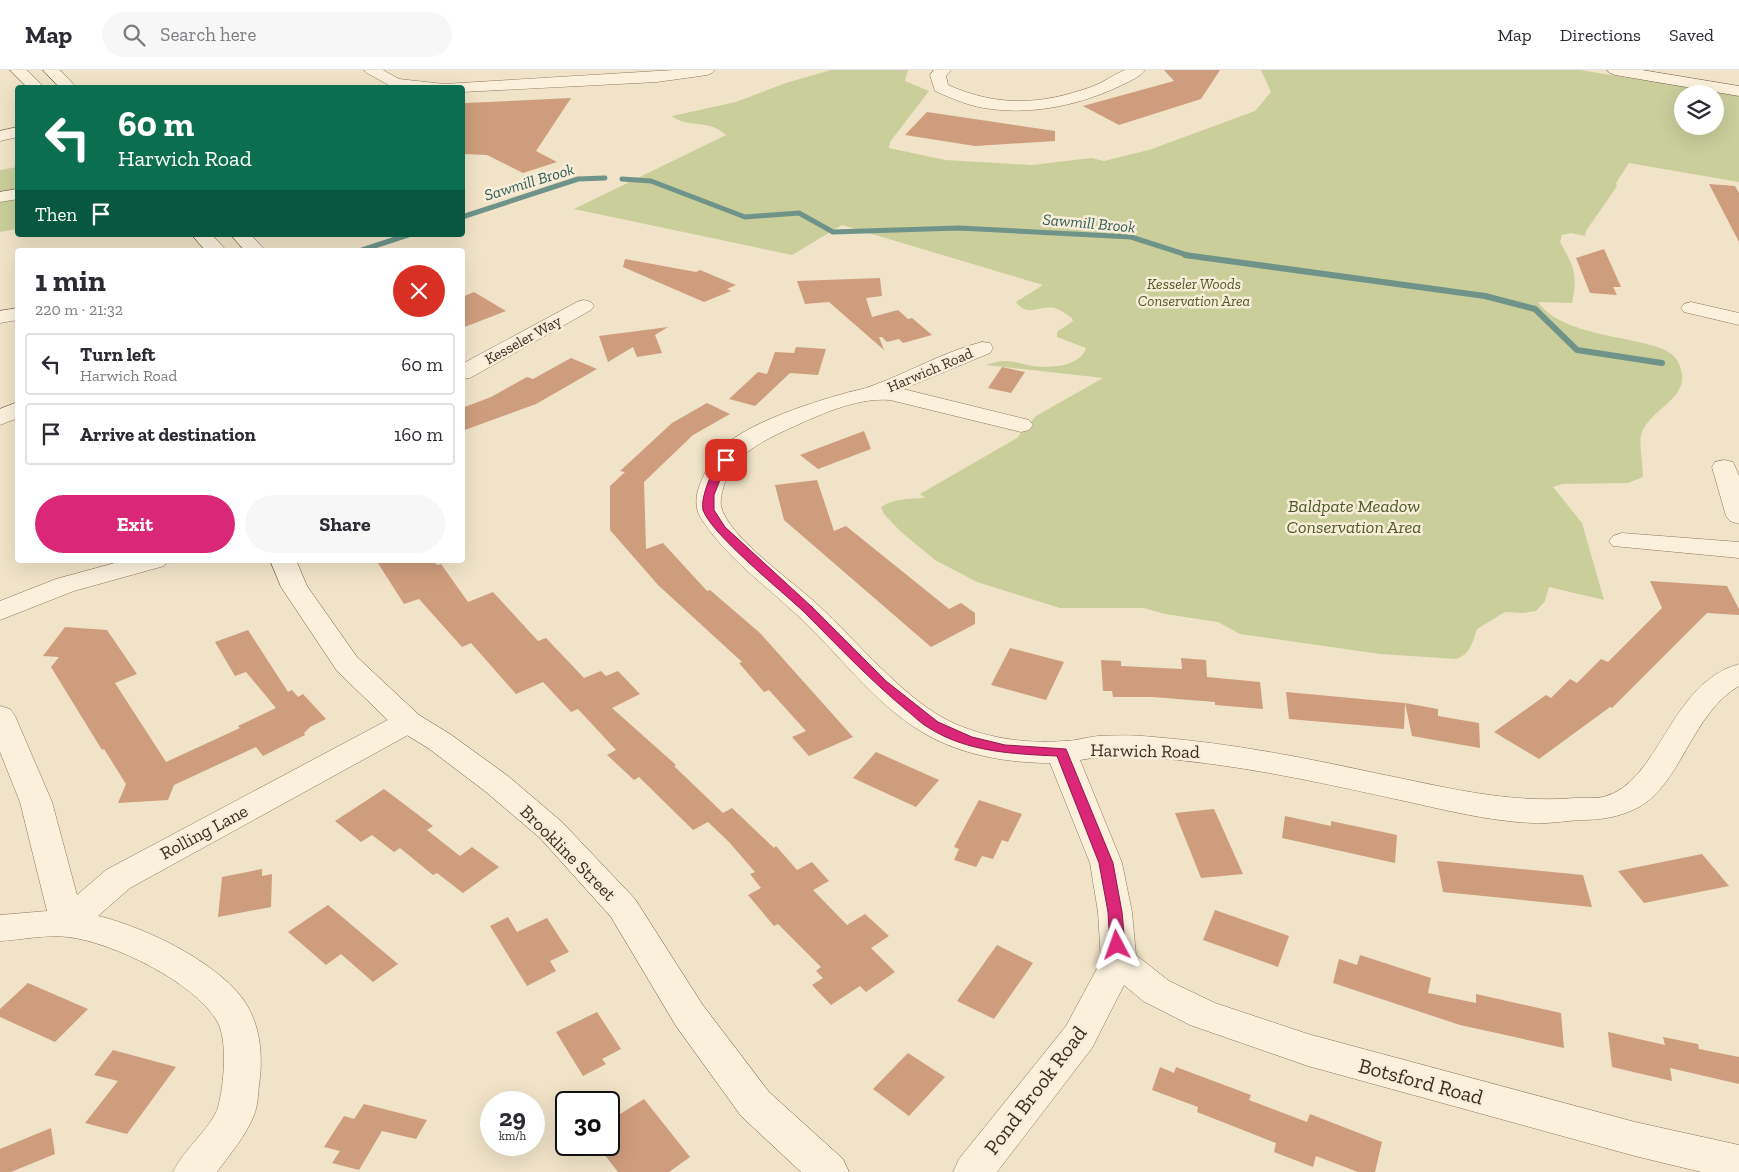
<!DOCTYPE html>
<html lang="en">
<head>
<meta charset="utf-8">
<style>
	body { margin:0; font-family:"Zilla Slab",serif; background:#f7f7f7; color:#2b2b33; height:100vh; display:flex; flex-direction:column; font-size:19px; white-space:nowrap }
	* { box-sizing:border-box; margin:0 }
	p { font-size:16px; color:#7c7c81 }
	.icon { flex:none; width:28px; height:28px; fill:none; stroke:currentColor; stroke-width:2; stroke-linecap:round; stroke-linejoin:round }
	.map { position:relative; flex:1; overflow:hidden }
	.side { position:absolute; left:15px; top:178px; width:450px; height:315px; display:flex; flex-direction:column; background:#fff; border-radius:5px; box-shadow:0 5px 20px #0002 }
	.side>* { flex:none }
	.guide { position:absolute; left:15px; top:15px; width:450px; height:152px; border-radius:5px; box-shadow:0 5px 20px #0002; background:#0b6e4f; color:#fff; overflow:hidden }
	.fabs { position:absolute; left:1674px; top:15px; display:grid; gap:10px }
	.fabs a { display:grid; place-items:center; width:50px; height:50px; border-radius:50%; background:#fff; box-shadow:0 5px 20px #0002; font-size:25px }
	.speed { position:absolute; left:480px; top:1021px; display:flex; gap:10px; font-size:25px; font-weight:700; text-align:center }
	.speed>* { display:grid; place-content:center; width:65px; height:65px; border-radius:50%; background:#fff; box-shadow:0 5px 20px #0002; line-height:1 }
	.speed small { font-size:12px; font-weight:400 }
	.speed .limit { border:2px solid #111; border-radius:8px; background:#fff; color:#111 }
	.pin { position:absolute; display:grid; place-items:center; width:42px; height:42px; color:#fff; margin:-21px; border-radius:10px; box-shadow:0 2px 8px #0006 }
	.me { position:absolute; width:55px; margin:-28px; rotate:356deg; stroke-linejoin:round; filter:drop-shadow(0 0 4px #0008) }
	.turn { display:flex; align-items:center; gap:18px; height:105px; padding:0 20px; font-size:22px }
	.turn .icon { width:65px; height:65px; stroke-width:2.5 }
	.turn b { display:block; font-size:35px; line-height:42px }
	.then { display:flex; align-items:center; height:48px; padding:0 20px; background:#0003; gap:10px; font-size:19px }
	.round { display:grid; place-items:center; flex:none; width:52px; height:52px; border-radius:26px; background:#f7f7f7 }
	.head { display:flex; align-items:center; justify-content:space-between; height:85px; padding:0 20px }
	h1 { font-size:30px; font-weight:800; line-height:38px }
	.button { display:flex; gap:10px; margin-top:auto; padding:10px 20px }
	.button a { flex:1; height:58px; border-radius:30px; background:#db2777; color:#fff; font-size:20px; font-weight:800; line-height:58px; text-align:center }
	.button a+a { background:#f7f7f7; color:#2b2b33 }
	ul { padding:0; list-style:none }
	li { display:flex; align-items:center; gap:15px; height:62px; margin:0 10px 8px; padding:0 10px; border:2px solid #e1e1e2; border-radius:5px }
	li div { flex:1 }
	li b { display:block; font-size:19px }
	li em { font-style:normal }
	header { display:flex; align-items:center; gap:30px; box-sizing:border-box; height:70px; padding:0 25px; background:#fff; border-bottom:1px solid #e1e1e2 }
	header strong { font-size:24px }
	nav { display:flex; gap:28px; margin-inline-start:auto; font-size:18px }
	.search { width:350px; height:45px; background:#f7f7f7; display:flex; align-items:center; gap:12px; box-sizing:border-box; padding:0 18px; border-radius:28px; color:#7c7c81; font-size:19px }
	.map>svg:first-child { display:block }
</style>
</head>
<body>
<header>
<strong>Map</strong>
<div class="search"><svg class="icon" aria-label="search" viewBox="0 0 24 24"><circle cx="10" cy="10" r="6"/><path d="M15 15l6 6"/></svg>Search here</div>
<nav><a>Map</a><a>Directions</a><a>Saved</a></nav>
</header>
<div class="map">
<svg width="1739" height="1102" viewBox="0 0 1739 1102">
	<rect width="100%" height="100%" fill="#f0e3c8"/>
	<!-- green -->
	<g fill="#cace9b" fill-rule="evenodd">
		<path d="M831,0H908L905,11L929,21L890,72L889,78L945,90L1032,95L1091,88L1104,91L1149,80L1255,41L1271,22L1261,0H1580L1739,26V112L1629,93L1616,113L1617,116L1586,161L1585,166L1571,163L1562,165L1560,172C1574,197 1578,204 1572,233L1538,232C1566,273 1663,264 1677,290C1698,328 1650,336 1641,365C1639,372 1643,396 1643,407L1628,413L1562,414L1553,417L1582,453L1604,530L1549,517L1545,531L1536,541L1523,543L1505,542L1477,559C1472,573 1471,584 1456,589L1380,584L1240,564L1218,552L1165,544L1144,538H1060L977,512L935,490L900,461L884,444L881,437C894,428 910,429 925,428L920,424L1017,368L1036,346L1103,308L986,295C993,293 999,291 1006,291C1015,291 1024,295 1033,296C1050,298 1080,297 1086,278L1057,267V262L1073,251L1072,248C1067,245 1060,239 1054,238C1039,235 1028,248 1016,232L1043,215L842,155L792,185L574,139L726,65C708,48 688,59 672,46L736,32L786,13ZM1682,24H1715V56H1682Z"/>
		<path d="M17,97V159L0,162V100Z"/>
	</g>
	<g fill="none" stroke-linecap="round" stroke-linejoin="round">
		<!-- stream-far1 -->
		<g stroke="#6f9389" stroke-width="5">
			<path d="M622,109L651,111L745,147L799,143L833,162L959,158L1131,167L1190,186"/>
			<path d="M462,147L578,109L605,108"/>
			<path d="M362,180L408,165"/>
		</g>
		<!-- stream -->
		<path stroke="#6f9389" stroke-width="6" d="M1185,185L1485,226L1535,239L1577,280L1662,293"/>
	</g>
	<!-- building -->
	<g fill="#ce9d7d">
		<path d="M1164,0H1220L1201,29L1119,55L1083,36L1174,11Z"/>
		<path d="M571,28L536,81L557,92L523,103L487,85L463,84L465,33Z"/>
		<path d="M927,42L1055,61V71L975,76L905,65Z"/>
		<path d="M1709,114L1735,116L1739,123V172Z"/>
		<path d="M1604,179L1621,217H1613L1617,225L1590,223L1576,188Z"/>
		<path d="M625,189L696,202L700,200L736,215L727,219L731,221L704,232L623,197Z"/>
		<path d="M880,208L882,226L866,228L872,247L898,240L908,249L912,248L932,265L903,273L899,269L887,272L882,267H879L884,280L829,232L805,234L797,211Z"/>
		<path d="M474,222L506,241L462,258V227Z"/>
		<path d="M668,257L655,265L662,283L637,287L633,277L608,292L599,266Z"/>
		<path d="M796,277L826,279L818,305L790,303L755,336L729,329L758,302L767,304L775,282L794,283Z"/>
		<path d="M571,288L597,299L536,334L462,361V338L491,327L527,307L533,309Z"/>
		<path d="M1002,297L1025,302L1011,323L988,318Z"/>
		<path d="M707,333L730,344L693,365L644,412L646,479L663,473L707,521L710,520L760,563L853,667L809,686L792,667L806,661L769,620L764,622L739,593L742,592L658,515L610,460V416L625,402L620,401L672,353Z"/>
		<path d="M864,361L871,379L818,399L800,385Z"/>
		<path d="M817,410L834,461L846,456L949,539L961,533L975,543V554L931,577L784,450L775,415Z"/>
		<path d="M376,490H433L437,495L441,494L468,532L493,522L538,571L546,568L584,608L601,601L606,606L618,601L640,624L612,638L676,695L674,696L723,743L732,738L774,778L776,776L797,800L812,792L829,811L813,820L847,855L865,844L889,866L871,878L895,902L866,922L860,916L831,935L812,915L823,908L816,901L821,897L778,854L774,856L748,825L761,818L750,804L755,802L729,772L708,752L693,760L639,707L634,710L607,685L616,680L578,639L571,642L543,612L516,624L471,573L462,577L419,529L404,534Z"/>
		<path d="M1650,511L1727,516L1739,539V545L1707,543L1612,638L1610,637L1539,689L1494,662L1546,625L1551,628L1570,609L1577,613L1601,589L1608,592L1662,538Z"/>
		<path d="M65,557L107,560L137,604L115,613L166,692L240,658L238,656L276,638L246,602L235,606L215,572L248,560L288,622L292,620L298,627L303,624L326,649L310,657L304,663L305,665L263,686L256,677L174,715L168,730L118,733L126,714L104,679L102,680L51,597L59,587L43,586Z"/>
		<path d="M1010,578L1064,592L1046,630L991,615Z"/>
		<path d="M1181,588L1206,590L1207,607L1260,612L1263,639L1215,635V632L1153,627H1113L1112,621H1103L1101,590L1121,591V596L1182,599Z"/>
		<path d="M1286,622L1405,633L1404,659L1289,649Z"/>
		<path d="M1405,633L1438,639V646L1479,653L1480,678L1412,666Z"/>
		<path d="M876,682L939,710L916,737L853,708Z"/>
		<path d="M384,719L433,756L427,760L460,786L472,777L499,797L463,823L437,803L433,805L400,778L394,782L372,765L361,772L335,751Z"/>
		<path d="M979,730L1022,744L1008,772L1002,770L993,789L982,786L976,797L954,790L959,779L954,777Z"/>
		<path d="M1214,739L1243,804L1201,808L1175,743Z"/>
		<path d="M1285,746L1331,756V751L1397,765L1395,793L1282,768Z"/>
		<path d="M1702,784L1729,816L1644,833L1618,801Z"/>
		<path d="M1437,791L1583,805L1592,837L1443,822Z"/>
		<path d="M262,799V806L272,804L271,837L218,847L222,807Z"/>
		<path d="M328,835L398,894L373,912L341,884L326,895L288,862Z"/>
		<path d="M1215,840L1289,866L1278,897L1203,870Z"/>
		<path d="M508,847L517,862L547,848L569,882L550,891L556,901L527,916L490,856Z"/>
		<path d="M997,875L1033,893L994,949L957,931Z"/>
		<path d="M1360,885L1431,908L1428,923L1476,933V924L1561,943L1564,978L1460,955L1333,913L1339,889L1357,895Z"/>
		<path d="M28,913L88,939L55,972L0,947V939Z"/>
		<path d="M597,942L621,979L602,989L606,994L583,1006L556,962Z"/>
		<path d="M1608,962L1665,975L1663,967L1698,974L1699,979L1739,987V1014L1670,998L1672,1011L1612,997Z"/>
		<path d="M113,980L176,997L127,1064L85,1053L118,1011L94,1005Z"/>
		<path d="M908,983L945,1007L909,1046L873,1019Z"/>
		<path d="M1160,997L1174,1003L1176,997L1251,1025L1249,1030L1307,1052L1310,1044L1382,1072L1375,1102H1358L1316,1086L1313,1097L1274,1082L1276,1073L1197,1042L1198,1037L1152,1020Z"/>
		<path d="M644,1029L690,1087L669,1102H618L597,1075H609V1051Z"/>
		<path d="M364,1034L427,1050L416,1069L382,1061L359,1100L332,1093L340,1081L324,1077L344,1046L354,1049Z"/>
		<path d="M51,1058L55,1084L11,1102H0V1079Z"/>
	</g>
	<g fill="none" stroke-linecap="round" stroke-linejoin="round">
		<defs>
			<g id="street">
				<path d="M364,0H383L399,9L444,14L674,0H715L712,3L707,5L657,12L462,22V18H394L367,3Z"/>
				<path d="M934,0H951L946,6L948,15C998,37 1040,35 1091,17C1103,13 1114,4 1125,0C1131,0 1139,0 1145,0C1140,7 1130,11 1122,15C1083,34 1035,45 991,39C971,37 953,29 935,21L930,5Z"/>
				<path d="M18,57V67L0,71V61Z"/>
				<path d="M18,119V129L0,132V122Z"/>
				<path d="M584,230L591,232L594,236L591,240L470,308L462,309V294L577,232Z"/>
				<path d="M1691,232L1739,243V255L1684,242L1681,238L1684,234Z"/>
				<path d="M18,238V250L0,253V241Z"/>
				<path d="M982,272L990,273L993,278L990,283L903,319L1029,350L1033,355L1029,360L1021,362L890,330C855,327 815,347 784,361C757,374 734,386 724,415C722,422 720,429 721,436C727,466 795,513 818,535C856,570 903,628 949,651C985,668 1024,674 1064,671C1076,671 1087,667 1098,666C1117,665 1136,665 1154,667C1229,673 1302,687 1375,703C1441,716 1507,734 1575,728C1584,727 1594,729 1603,727C1660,713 1669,613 1739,594V616C1692,643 1681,714 1639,737C1620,747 1602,750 1581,750C1564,751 1548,754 1532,753C1490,751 1449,741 1409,732C1332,715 1256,698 1178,690C1145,687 1112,684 1080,690L1122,793L1132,842L1136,885L1169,911L1215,933L1308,964L1635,1052L1739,1075V1102H1701L1635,1086L1308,996L1190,955L1143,931L1124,915L1092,978L997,1102H953L959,1089L1066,956L1101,891L1098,842L1090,793L1050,693C1007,693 960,685 922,662C873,633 838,582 796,544C764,514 727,488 702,450C696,441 695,431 698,420C703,404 713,386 725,375C750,353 807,334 839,325C850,321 863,320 874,315C910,302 945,281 982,272Z"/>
				<path d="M18,332V348L0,355V339Z"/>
				<path d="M1724,390L1733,392L1739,406V454L1730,451L1726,446L1712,397L1715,392Z"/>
				<path d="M1622,463L1739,472V488L1613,476L1609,471L1613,466Z"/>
				<path d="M126,490H168L164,496L74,521L0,550V531L56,509Z"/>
				<path d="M0,636L10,639L15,646L52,732L77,825L106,800L397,645L408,642L419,645L423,652L419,659L130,818L98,846C143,856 225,895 248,937C261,960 263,989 259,1015C258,1024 258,1036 254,1045C246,1066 230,1084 217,1102H173C183,1080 213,1056 218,1037C224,1016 228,969 217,951C194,912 112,872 68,867C49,864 20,870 0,871V845L47,841L20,732L0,682Z"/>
			</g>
			<g id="secondary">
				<path d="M10,0H27L45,18H28Z"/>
				<path d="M43,0H60L77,18H60Z"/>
				<path d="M1607,0H1642L1739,16V26L1615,5L1610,3Z"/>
				<path d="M192,165H212L226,180H205Z"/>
				<path d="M231,165H251L265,180H244Z"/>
				<path d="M270,490H296L307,516L357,587L419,645L450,664L508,706L562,752L635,829L702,934L769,1022L843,1089L849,1102H801L741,1046L676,956L611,847L540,768L486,722L428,678L397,659L337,601L281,517Z"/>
			</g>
		</defs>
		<!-- street casing -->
		<use href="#street" stroke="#8c755c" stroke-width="1"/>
		<!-- secondary casing -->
		<use href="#secondary" stroke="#6e563f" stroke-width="1"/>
		<!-- street -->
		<use href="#street" fill="#faf0dc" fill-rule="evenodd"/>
		<!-- secondary -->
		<use href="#secondary" fill="#faf0dc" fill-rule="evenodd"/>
	</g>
	<!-- route -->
	<path fill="#db2777" stroke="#8e194d" d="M726,387L731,390L724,400L714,425V440L725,457L812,537L886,611L938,652L972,667L1005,675L1066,679L1113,793L1122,842L1125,875L1122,879L1117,880L1112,879L1110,875L1108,842L1099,793L1057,686C1013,684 967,682 929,658C920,653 913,645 905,639C869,609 837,575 804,542C783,522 711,464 703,440C700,428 714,391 726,387Z"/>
	<g text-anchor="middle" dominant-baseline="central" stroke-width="5" stroke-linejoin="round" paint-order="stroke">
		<!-- far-park labels -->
		<g font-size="15" font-style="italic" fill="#4e5926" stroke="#f7edd8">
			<text x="1194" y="214">Kesseler Woods<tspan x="1194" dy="17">Conservation Area</tspan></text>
		</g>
		<!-- far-street labels -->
		<g font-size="15" fill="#3c2d20" stroke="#f7edd8">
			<text transform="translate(523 270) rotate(-29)">Kesseler Way</text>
			<text transform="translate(930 300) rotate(-23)">Harwich Road</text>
		</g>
		<!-- far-water labels -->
		<g font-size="16" font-style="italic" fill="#2f5c58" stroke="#f7edd8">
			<text transform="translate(529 112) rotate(-17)">Sawmill Brook</text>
			<text transform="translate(1089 153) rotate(5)">Sawmill Brook</text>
		</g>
		<!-- park labels -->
		<g font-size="18" font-style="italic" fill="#4e5926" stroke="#f7edd8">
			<text x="1354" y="436">Baldpate Meadow<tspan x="1354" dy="21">Conservation Area</tspan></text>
		</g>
		<!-- street labels -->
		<g font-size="18" fill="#3c2d20" stroke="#f7edd8">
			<text transform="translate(1145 681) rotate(1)">Harwich Road</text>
			<text transform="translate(204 762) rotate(-28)">Rolling Lane</text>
			<text transform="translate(568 783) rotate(45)">Brookline Street</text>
		</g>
		<!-- near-street labels -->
		<g font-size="21" fill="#3c2d20" stroke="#f7edd8">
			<text transform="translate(1421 1011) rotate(15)">Botsford Road</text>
			<text transform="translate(1035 1020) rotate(-53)">Pond Brook Road</text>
		</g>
	</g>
</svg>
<div class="fabs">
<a><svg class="icon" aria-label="layers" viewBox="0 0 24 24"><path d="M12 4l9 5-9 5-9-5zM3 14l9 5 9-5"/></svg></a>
</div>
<div class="speed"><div>29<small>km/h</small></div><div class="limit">30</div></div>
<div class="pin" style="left:726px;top:390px;background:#d93025"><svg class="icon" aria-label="arrive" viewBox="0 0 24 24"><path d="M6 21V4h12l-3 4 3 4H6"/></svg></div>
<svg class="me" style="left:1117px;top:875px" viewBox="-20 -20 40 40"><path d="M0-17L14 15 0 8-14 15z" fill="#db2777" stroke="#fff" stroke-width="4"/></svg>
<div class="guide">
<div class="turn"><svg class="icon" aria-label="left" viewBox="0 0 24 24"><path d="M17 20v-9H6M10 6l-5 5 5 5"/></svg><div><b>60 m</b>Harwich Road</div></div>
<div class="then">Then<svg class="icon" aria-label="arrive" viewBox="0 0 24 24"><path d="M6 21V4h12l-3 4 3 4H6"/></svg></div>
</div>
<section class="side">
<div class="head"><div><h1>1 min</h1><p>220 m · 21:32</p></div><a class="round" style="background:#d93025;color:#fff"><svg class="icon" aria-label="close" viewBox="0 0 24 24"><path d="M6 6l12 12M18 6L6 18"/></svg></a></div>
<ul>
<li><svg class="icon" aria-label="left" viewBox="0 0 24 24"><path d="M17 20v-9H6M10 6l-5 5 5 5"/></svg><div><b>Turn left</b><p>Harwich Road</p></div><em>60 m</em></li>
<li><svg class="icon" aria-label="arrive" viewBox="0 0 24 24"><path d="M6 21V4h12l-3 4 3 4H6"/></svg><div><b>Arrive at destination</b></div><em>160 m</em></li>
</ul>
<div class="button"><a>Exit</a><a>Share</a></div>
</section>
</div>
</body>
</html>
